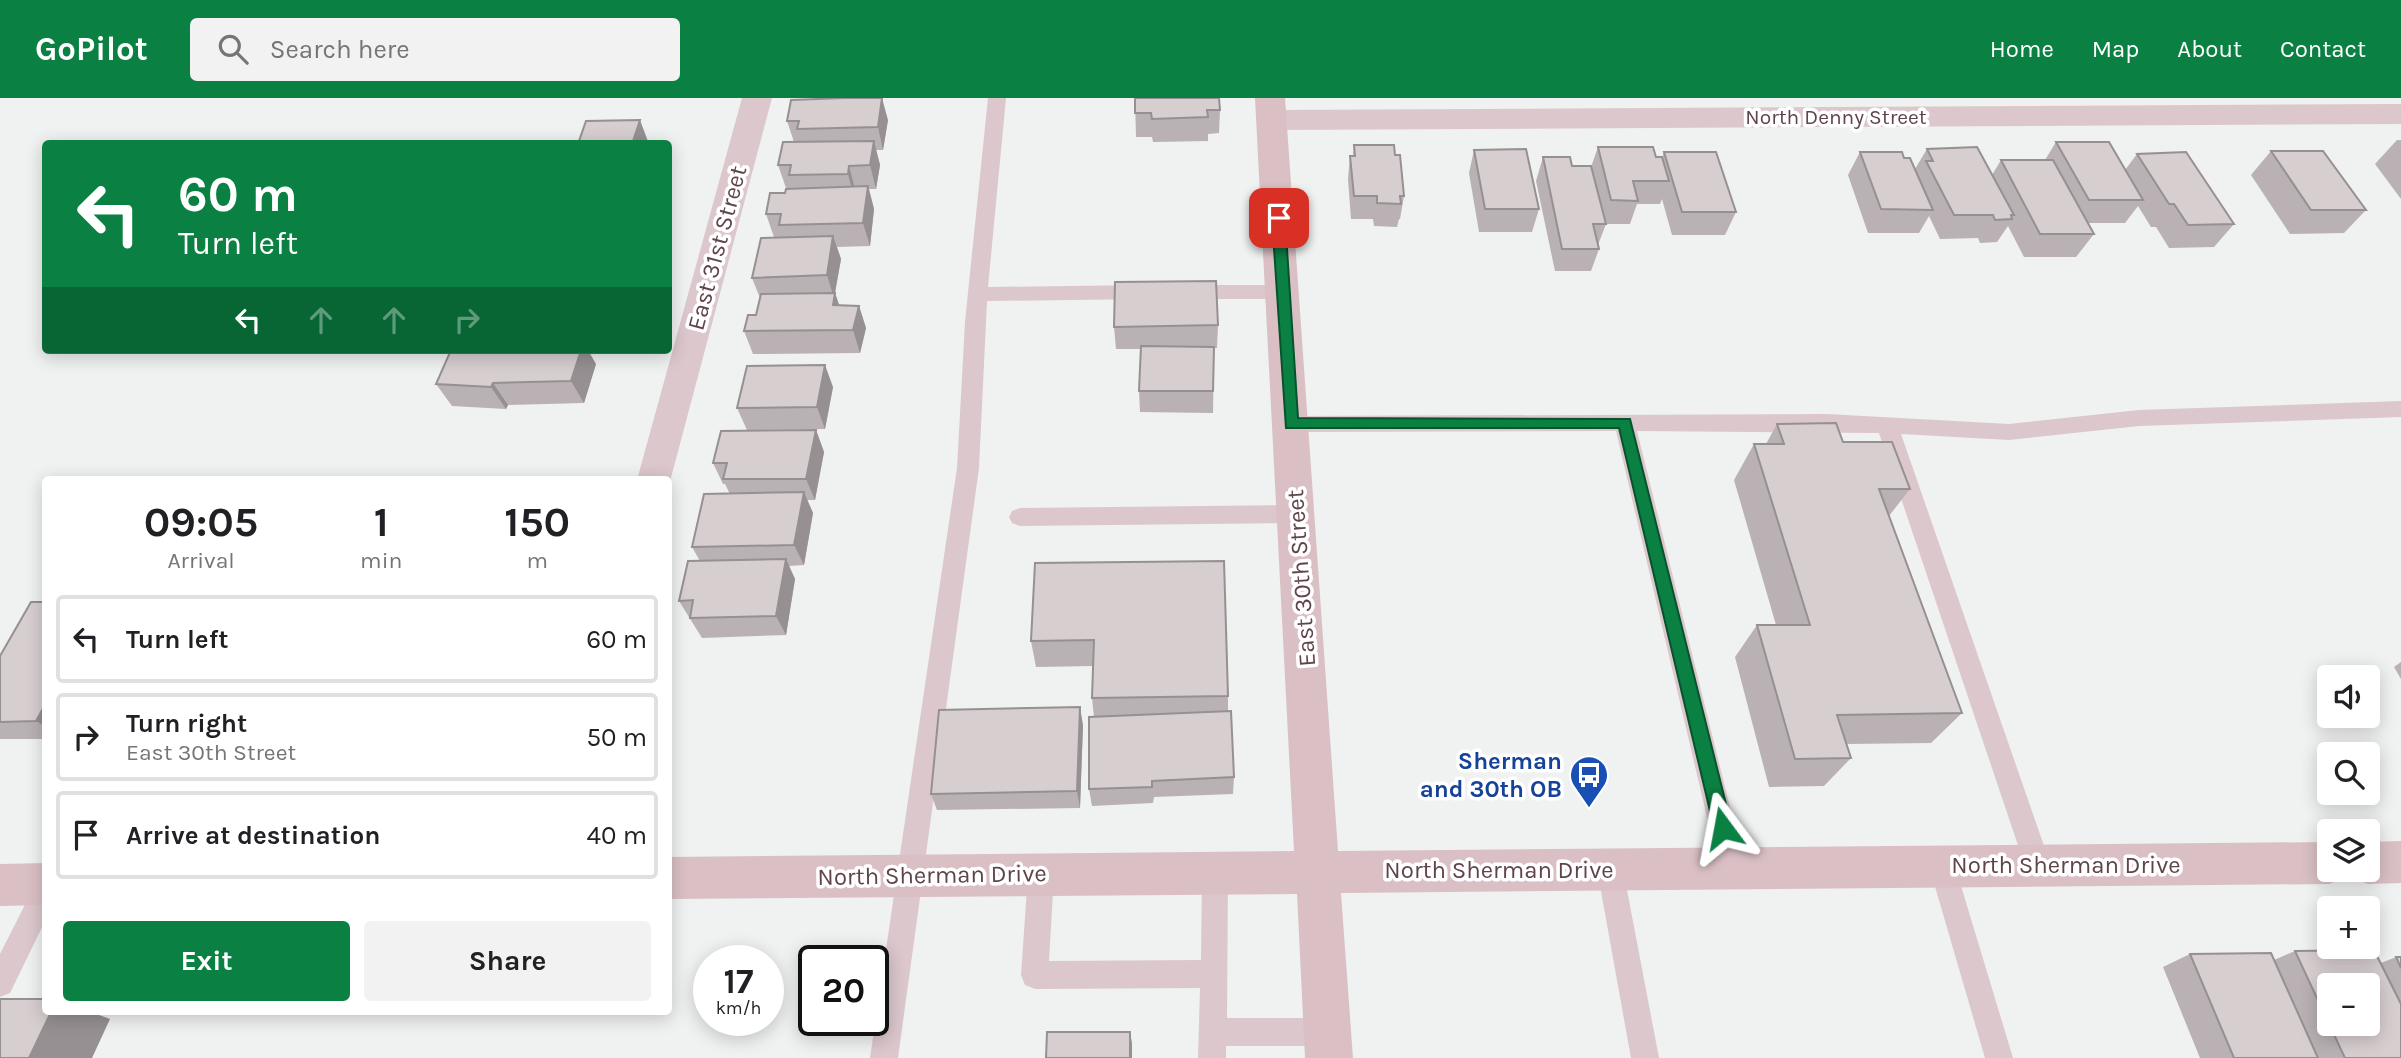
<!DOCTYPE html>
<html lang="en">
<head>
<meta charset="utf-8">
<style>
	body { margin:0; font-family:Karla,sans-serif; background:#f2f2f2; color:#202124; height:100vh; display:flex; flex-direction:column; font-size:26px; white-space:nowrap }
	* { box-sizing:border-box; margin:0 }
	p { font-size:23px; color:#757577 }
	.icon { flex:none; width:38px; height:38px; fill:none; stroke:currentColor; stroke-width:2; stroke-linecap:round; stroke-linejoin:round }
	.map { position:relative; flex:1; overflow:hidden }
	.side { position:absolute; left:42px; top:378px; width:630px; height:539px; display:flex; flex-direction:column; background:#fff; border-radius:7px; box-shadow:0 4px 18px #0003 }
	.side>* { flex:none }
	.banner { position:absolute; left:42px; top:42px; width:630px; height:214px; border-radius:7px; box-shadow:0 4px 18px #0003; background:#0b8043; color:#fff; overflow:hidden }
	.buttons { position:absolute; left:2317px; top:567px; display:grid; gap:14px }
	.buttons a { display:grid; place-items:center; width:63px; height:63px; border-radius:7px; background:#fff; box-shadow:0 4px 18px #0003; font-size:35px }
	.speed { position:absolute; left:693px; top:847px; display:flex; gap:14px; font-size:35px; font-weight:700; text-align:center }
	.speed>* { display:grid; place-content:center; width:91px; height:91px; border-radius:50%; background:#fff; box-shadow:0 4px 18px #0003; line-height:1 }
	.speed small { font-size:18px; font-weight:400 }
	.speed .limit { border:4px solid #111; border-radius:10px; background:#fff; color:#111 }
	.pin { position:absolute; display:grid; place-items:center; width:60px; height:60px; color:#fff; margin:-30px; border-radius:14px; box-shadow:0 4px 10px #0006 }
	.me { position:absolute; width:77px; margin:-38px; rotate:347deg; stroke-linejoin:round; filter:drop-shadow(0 0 5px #0008) }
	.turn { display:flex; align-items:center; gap:24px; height:147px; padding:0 21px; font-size:32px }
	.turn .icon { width:91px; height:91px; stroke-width:2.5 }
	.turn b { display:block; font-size:49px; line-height:60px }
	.lanes { display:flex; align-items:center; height:66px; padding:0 21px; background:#0003; justify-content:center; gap:35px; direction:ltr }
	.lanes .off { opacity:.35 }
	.eta { display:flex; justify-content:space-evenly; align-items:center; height:119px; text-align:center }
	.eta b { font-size:42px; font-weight:700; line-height:49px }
	.action { display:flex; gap:14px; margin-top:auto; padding:14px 21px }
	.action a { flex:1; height:80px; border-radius:7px; background:#0b8043; color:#fff; font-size:28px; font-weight:700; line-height:80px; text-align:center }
	.action a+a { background:#f2f2f2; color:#202124 }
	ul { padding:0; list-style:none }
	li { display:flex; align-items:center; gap:21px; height:88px; margin:0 14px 10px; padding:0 7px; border:4px solid #e0e0e0; border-radius:7px }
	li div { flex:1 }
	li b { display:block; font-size:26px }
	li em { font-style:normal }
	header { display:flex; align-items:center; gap:42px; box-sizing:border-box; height:98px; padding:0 35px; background:#0b8043; color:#fff }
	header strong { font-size:33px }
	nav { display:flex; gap:38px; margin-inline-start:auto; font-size:24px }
	.search { width:490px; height:63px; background:#f2f2f2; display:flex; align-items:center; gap:18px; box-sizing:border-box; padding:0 24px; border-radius:7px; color:#757577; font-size:26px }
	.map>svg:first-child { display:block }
</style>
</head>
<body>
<header>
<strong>GoPilot</strong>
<div class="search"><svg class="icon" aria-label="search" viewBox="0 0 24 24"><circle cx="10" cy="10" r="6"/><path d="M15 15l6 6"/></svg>Search here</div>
<nav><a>Home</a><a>Map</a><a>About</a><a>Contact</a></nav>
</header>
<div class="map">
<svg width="2401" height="960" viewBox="0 0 2401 960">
	<rect width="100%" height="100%" fill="#eff2f0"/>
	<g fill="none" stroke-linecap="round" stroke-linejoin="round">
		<!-- service -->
		<g fill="#dbc7cc" fill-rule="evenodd">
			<path d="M988,0H1006L988,189L1146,187L1156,194L1146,201L987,203L979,370L898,960H870L957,370L965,224Z"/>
			<path d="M1187,187H1284L1294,194L1284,201H1187L1177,194Z"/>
			<path d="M2401,303V319L2139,328L2009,342L1901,336L2051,768L2047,777L2038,780L2029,777L2025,768L1879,335L1637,333L1745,770L1741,779L1732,782L1723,779L1719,770L1616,333L1291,334L1284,332L1280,326L1284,320L1291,318L1827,316L2009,326L2139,312Z"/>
			<path d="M1297,407L1305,410L1308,416L1305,422L1297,425L1020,428L1012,425L1009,419L1012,413L1020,410Z"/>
			<path d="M1942,756L1951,759L1955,768L2013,960H1985L1929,768L1933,759Z"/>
			<path d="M1610,759L1619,762L1623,771L1659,960H1631L1597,771L1601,762Z"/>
			<path d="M1215,761L1224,765L1228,774L1227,920H1328L1338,924L1342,934L1338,944L1328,948H1226V960H1198L1200,890L1035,891L1025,887L1021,877L1028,776L1032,767L1041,763L1050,767L1054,776L1049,863L1201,862L1202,774L1206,765Z"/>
			<path d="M46,779V821L10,895L0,899V856L37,783Z"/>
		</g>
		<!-- minor -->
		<g fill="#dbc7cc" fill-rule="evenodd">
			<path d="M742,0H772L668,391V382H637Z"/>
			<path d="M2401,6V26L1272,32L1261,29L1257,22L1261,15L1272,12Z"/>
		</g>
		<!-- secondary -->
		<g fill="#dac0c5" fill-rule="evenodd">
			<path d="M1255,0H1285L1338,753L2329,744V772H2348L2345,780L2329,786L1341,795L1353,960H1305L1297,796L668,801V759L1294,753Z"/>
			<path d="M2401,743V785L2368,786L2352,780L2349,772H2368V744Z"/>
			<path d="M46,765V807L0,808V766Z"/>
		</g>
	</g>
	<!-- wall -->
	<g fill="#b9b1b3">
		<path d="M1135,0L1220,12L1219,35L1208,36V43L1153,44L1152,39H1136Z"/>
		<path d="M888,22L883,52H876L880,67L876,91H869L874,111L870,148L837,149L841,161L835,195L839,207L859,208L866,230L860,255L753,256L744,233L756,217L760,200L752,180L774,139L766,116L785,95L793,90H786L778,67L794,44L787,23Z"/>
		<path d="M2397,42H2401V101L2375,66Z"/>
		<path d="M2056,44L2125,72L2137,56L2234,126L2214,149L2169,150L2156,129H2151L2138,108L2125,125H2088L2094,136L2076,159H2024L2008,128L1997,144L1980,145L1978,140L1940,141L1929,118L1919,135H1868L1848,77L1860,54L1904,60L1915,71L1927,51L1992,77L2001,62H2045Z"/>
		<path d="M1354,47L1395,57L1404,98L1400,121H1399L1397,129L1374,128L1373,121H1351L1348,81L1350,58H1353Z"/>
		<path d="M1598,49L1662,60L1664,54L1736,114L1725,137H1672L1662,101L1660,106H1637L1630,126H1606L1598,147L1599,151L1591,173H1555L1536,83L1543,59L1572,68L1591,69Z"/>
		<path d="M1474,52L1539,111L1532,134H1479L1469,75Z"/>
		<path d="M2271,53L2366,112L2344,135L2290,136L2251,77Z"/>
		<path d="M1218,227L1217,250H1214L1213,315L1140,314L1139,293L1141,251H1116L1114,229Z"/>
		<path d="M596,266L584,305L508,307L506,311L452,308L436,286Z"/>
		<path d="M833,289L825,331L747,332L737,310Z"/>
		<path d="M1777,326L1843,344L1910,391L1889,418L1962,615L1931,645L1847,646L1851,660L1824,688L1769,689L1735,559L1757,527H1776L1734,382L1754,346H1766Z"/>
		<path d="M816,332L824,354L815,402H807L813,415L804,467L789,468L795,481L786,537L702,540L679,503L700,463L692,449L730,396L725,386H723L713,365Z"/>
		<path d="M1035,465L1228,598V614L1234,679L1233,696L1154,699L1153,705L1092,708L1089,691L1094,619L1092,600L1093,568L1036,569L1031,543Z"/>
		<path d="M46,504V641H0V558Z"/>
		<path d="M2401,564V581L2394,569Z"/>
		<path d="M1083,627L1080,710L937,712L931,696Z"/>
		<path d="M2295,853L2381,865L2396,859H2401V960H2200L2163,869L2190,856L2274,862Z"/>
	</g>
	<!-- shaded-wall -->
	<g fill="#969092">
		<path d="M882,0L888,22L883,52L878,29Z"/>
		<path d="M640,22L649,46H632Z"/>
		<path d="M874,43L880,67L876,91L870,67Z"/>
		<path d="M849,68L855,91L854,100L848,76Z"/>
		<path d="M868,88L874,111L870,148L863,125Z"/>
		<path d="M833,138L841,161L834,200L827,177Z"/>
		<path d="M835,195L843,218L833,207Z"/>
		<path d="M859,208L866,230L860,255L853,232Z"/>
		<path d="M581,252H588L596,266L584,305L571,283Z"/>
		<path d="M825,267L833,289L825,331L817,309Z"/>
		<path d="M493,285L508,307L506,311L491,289Z"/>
		<path d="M816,332L824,354L815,402L806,381Z"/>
		<path d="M804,394L813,415L804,467L794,447Z"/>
		<path d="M786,461L795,481L786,537L776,518Z"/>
		<path d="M46,605V629L36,623Z"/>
		<path d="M1080,609L1083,627L1080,710L1077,693Z"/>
		<path d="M51,914H91L110,921L92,960H29Z"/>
		<path d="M1130,934L1132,945V960H1130Z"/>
	</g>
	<!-- building -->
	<g fill="#d7ced0" stroke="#969092" stroke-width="2">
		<path d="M844,0H882L878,29L797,31L799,23H787L791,2Z"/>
		<path d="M1135,0H1219L1220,12H1207L1208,19L1152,21L1151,15H1135Z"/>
		<path d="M640,22L632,46H578L586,23Z"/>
		<path d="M874,43L870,67L849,68L848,76L789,77L791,67H778L783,44Z"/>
		<path d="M2056,44H2109L2143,102H2089Z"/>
		<path d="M1354,47H1394L1395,57H1400L1404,98H1400L1401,106L1377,105V98H1354L1350,58H1355Z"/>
		<path d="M1598,49H1653L1656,59H1662L1669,83H1633L1638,103L1611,102Z"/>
		<path d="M1977,49L2014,117H2011L2012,121L1995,122L1993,117H1954L1926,63H1933L1927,51Z"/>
		<path d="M1526,51L1539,111H1485L1474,52Z"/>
		<path d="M2271,53H2323L2366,112H2311Z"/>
		<path d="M1664,54H1716L1736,114H1682Z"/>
		<path d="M1860,54H1902L1904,60H1910L1933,112L1881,111Z"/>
		<path d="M2186,54L2234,126L2188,127L2174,106H2169L2137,56Z"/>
		<path d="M1543,59H1570L1572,68H1591L1606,126H1593L1599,151H1562Z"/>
		<path d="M2001,62H2053L2094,136H2040Z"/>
		<path d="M868,88L863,125L779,127L781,116H766L770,95H785L786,91Z"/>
		<path d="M833,138L827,177L752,180L761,140Z"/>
		<path d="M1216,183L1218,227L1114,229L1115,184Z"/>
		<path d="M835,195L833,207L859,208L853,232L744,233L748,217H756L761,196Z"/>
		<path d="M1141,248L1214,249L1213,293H1139Z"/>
		<path d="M451,252H581L571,283L493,285L491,289L436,286Z"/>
		<path d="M825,267L817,309L737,310L747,268Z"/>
		<path d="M1836,325L1843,344H1892L1910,391H1879L1962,615L1837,617L1851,660L1795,661L1757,527H1810L1754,346H1784L1777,326Z"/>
		<path d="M816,332L806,381H723L727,365H713L721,333Z"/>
		<path d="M804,394L794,447L692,449L704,396Z"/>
		<path d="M786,461L776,518L690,520L693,502L679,503L688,463Z"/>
		<path d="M1224,463L1228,598L1092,600L1094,542L1031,543L1035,465Z"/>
		<path d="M31,504H46V605L36,623L0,624V558Z"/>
		<path d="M1080,609L1077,693L931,696L939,612Z"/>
		<path d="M1231,613L1234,679L1152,683V689L1089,691V619Z"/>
		<path d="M2374,852L2401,906V960H2345L2329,926H2368V887H2329V926L2295,853Z"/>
		<path d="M2271,855L2318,960H2234L2190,856Z"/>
		<path d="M2396,859H2401V870Z"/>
		<path d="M0,901H46V914H51L29,960H0Z"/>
		<path d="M1047,934H1130V960H1046Z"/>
	</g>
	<!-- route -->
	<path fill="#0b8043" stroke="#07532c" stroke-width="2" d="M1279,116L1285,120L1298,320L1630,321L1732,730L1729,736L1723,739L1716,736L1714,730L1619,330H1286L1272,120Z"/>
	<!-- icons -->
	<defs>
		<symbol id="bus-pin" viewBox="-11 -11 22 30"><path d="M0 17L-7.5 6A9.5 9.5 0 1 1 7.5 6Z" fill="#1a4fb4" stroke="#fff"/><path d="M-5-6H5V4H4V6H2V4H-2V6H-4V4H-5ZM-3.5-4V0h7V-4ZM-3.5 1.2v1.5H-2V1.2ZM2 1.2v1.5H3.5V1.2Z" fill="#fff"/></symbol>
	</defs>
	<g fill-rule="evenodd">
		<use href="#bus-pin" x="1567" y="655" width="44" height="60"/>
	</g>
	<g text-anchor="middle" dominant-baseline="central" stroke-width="7" stroke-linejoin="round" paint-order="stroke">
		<!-- far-street labels -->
		<g font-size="21" fill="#5f454b" stroke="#fff">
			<text x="1836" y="19">North Denny Street</text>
		</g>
		<!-- street labels -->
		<g font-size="24" fill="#5f454b" stroke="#fff">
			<text transform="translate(717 150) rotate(-75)">East 31st Street</text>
			<text transform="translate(1301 480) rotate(-94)">East 30th Street</text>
			<text x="2066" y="767">North Sherman Drive</text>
			<text x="1499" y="772">North Sherman Drive</text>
			<text transform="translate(932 777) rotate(-1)">North Sherman Drive</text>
		</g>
		<!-- transit labels -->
		<g font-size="24" font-weight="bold" fill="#164399" stroke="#fff" text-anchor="end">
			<text x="1562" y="663">Sherman<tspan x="1562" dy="28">and 30th OB</tspan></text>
		</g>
	</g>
</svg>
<div class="buttons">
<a><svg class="icon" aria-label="sound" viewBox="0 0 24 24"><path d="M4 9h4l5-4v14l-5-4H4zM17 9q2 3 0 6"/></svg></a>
<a><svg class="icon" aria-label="search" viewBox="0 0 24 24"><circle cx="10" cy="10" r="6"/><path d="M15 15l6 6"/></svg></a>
<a><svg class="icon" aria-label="layers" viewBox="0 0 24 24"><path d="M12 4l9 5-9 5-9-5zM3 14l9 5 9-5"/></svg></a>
<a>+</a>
<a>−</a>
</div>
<div class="speed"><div>17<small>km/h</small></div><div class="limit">20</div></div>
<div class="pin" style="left:1279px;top:120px;background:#d93025"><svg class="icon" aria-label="arrive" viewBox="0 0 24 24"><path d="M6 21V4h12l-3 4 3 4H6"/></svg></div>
<svg class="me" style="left:1723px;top:730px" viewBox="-20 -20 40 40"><path d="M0-17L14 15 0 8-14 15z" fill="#0b8043" stroke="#fff" stroke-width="4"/></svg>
<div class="banner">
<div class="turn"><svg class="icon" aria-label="left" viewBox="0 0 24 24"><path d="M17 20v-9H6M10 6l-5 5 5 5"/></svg><div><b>60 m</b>Turn left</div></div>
<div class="lanes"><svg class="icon" aria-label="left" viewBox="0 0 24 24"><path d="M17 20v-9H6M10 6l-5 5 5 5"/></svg><svg class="icon off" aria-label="ahead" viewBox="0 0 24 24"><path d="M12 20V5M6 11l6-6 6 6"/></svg><svg class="icon off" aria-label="ahead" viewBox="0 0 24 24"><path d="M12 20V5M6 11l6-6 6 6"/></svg><svg class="icon off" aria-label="right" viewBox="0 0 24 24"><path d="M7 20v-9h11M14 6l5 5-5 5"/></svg></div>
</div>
<section class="side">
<div class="eta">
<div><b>09:05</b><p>Arrival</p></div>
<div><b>1</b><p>min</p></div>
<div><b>150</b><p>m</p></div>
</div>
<ul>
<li><svg class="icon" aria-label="left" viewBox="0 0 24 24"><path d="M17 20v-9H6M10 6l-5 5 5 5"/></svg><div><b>Turn left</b></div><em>60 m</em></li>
<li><svg class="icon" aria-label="right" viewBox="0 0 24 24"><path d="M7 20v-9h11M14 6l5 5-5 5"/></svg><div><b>Turn right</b><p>East 30th Street</p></div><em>50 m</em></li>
<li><svg class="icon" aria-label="arrive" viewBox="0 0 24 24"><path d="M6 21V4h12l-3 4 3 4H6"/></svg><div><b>Arrive at destination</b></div><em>40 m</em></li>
</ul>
<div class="action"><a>Exit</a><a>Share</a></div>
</section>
</div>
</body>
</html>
